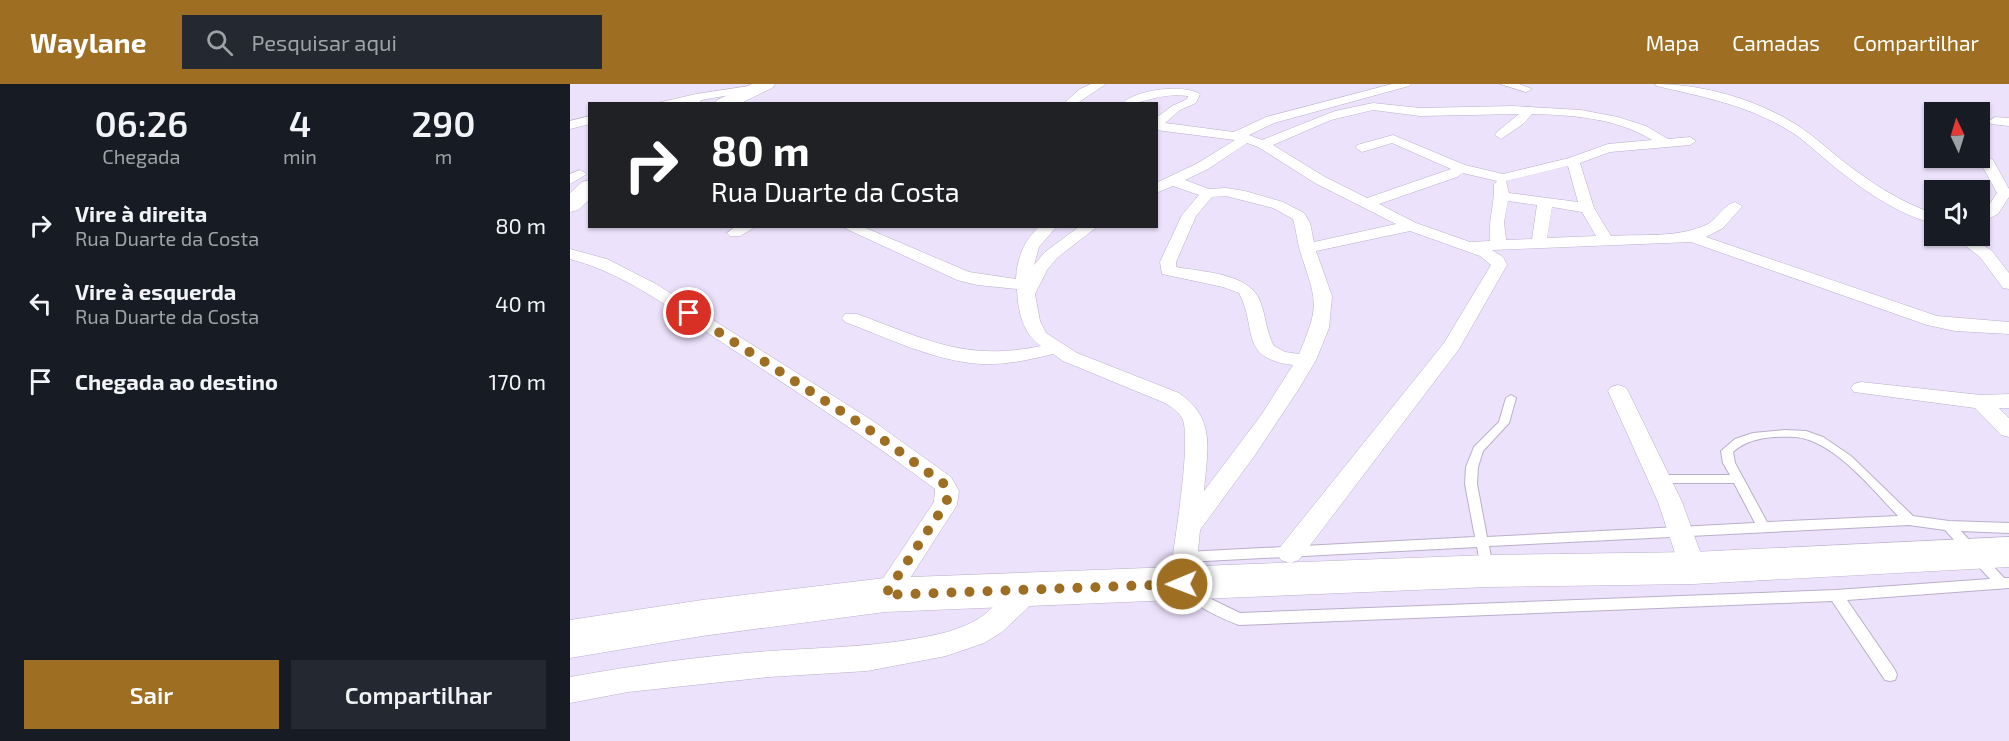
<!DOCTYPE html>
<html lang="pt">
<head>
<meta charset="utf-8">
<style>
	body { margin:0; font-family:"Exo 2",sans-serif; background:#242831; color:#f1f3f6; height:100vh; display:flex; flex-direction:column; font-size:22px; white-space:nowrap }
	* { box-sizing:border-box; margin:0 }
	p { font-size:20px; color:#9ea1a6 }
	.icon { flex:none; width:33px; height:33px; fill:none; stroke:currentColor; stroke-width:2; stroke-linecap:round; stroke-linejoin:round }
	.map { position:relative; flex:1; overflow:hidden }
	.sheet { display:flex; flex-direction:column; background:#171b24; width:570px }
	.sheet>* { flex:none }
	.guide { position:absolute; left:18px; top:18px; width:570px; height:126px; border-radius:0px; box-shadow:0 2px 4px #0004; background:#202124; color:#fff; overflow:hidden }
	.needle { width:39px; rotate:356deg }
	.controls { position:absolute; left:1354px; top:18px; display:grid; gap:12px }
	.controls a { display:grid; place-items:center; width:66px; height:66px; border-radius:0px; background:#171b24; box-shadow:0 2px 4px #0004; font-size:30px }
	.pin { position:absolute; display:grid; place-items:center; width:51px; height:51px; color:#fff; margin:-26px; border:3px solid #fff; border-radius:50%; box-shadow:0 2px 6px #0007 }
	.me { position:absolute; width:66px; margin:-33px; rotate:269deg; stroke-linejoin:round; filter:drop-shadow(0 0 4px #0008) }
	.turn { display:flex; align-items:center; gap:21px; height:126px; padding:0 24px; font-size:27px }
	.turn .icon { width:78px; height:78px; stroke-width:2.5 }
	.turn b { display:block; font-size:42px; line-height:51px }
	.eta { display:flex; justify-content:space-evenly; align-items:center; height:102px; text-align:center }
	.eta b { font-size:36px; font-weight:600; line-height:42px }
	.primary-button { display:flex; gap:12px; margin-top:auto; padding:12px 24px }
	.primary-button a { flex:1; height:69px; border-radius:0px; background:#9e6e22; color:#fff; font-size:24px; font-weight:600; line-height:69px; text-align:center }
	.primary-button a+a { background:#242831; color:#f1f3f6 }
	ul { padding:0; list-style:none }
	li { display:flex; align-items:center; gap:18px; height:78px; padding:0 24px }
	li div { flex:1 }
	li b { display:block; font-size:22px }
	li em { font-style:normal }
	header { display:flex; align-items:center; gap:36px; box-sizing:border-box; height:84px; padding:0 30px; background:#9e6e22; color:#fff }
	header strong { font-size:28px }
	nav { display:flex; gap:33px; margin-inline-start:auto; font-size:21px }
	.search { width:420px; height:54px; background:#242831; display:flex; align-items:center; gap:15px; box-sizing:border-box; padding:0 21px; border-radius:0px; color:#9ea1a6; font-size:22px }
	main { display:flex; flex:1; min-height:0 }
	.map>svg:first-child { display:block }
</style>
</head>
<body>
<header>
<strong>Waylane</strong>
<div class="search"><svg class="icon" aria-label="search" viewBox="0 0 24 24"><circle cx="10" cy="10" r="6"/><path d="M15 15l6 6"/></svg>Pesquisar aqui</div>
<nav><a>Mapa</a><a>Camadas</a><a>Compartilhar</a></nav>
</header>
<main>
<section class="sheet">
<div class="eta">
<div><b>06:26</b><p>Chegada</p></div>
<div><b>4</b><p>min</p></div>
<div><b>290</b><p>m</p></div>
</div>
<ul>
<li><svg class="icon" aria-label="right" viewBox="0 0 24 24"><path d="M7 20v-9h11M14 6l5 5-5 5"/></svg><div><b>Vire à direita</b><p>Rua Duarte da Costa</p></div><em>80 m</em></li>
<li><svg class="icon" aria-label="left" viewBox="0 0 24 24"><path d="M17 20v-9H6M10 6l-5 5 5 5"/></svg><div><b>Vire à esquerda</b><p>Rua Duarte da Costa</p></div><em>40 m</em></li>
<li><svg class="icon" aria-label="arrive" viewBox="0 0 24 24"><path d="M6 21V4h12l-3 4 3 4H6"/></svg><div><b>Chegada ao destino</b></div><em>170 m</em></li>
</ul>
<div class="primary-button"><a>Sair</a><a>Compartilhar</a></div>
</section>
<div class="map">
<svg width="1439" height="657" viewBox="0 0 1439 657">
	<rect width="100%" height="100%" fill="#ede2fc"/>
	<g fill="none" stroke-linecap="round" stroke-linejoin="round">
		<defs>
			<path id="lane" d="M941,311L946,314L939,339L913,367L908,383L907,400L917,453L1185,439L1164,399H1089L1085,398L1083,395L1085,392L1089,391H1160L1153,379L1151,367L1165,355L1183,349L1215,346L1236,347L1253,353L1281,372L1343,432L1379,437L1439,439V449L1391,447L1434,494H1439V504L1277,516L1325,586L1327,591L1325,596L1320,597L1315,596L1262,517L669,541C651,534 624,523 613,506L615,502L620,501L625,502L639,514L670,529L1266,506L1420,495L1375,446L1339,441L919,462L923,484L922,488L917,489L912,488L907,463L616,478L612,476L610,473L612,470L616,468L905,453L895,400L896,383L904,363L929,338L936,314ZM1226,353C1264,357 1302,405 1328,432L1197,438L1165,379L1163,368C1179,353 1204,352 1226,353Z"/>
			<g id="street">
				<path d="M521,0H536L506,20H493L510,5Z"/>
				<path d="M822,0H841L839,2L704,39L679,51L692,56L765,27L803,19L850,24L943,22L1011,26L1048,33L1076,42L1098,55L1120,53L1126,57L1120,61L1040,68L1010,79L1024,124L1041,152C1072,150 1107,154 1136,141C1147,136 1153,121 1165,118L1172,122L1170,125L1153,144L1136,153L1367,232L1439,238V250L1385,247L1357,241L1121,158L922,166L933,173L937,181L889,265L729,476L720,479L711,476L707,469L711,462L874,259L921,181L910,172L840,147L746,167L762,212L759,244L746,276L730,303L685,371L630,446L625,500L621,507L612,511L603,507L599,500C602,471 623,354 612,334C608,327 601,323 595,319L493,277L483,270C459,276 435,281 411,280C364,277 318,254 275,238L272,234L275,230H287C356,255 395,278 471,262C452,249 448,226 447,205L407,201L387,196L270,142H291L399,188L446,195C447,174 454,156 470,142H487L469,163L464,181L475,168L510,142H528L487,174L477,186L465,210L470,237L476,249L507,269L609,309C647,335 637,367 634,407L692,330L723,281C668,274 688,245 669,209L653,203L592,190L590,178L612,131L629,111L603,102L586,109V99L628,79L665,56L586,46V34L602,22L617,15L618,12C590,8 575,20 552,20C565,5 614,0 630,10L626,19L610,26L595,39L664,48L696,33ZM803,26L850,32L949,30L927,48L925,51L931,55L953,40L962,30C1003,31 1046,34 1082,56L1038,60L999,74L933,90L895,81L823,51L787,61L786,64L792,68L822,59L881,85L797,114L755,93L703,61L761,36ZM677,59L688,63L745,99L826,140L744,158L740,139L734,129L713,118L675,107L656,104L639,105L615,96L638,85ZM998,82L1008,118L939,109L936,97ZM893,89L927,97L924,100C925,119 918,137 920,157L900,158L846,139L809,120L887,93ZM656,112L703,124L723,135C726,145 727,156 730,167C746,217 751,219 729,270L715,268L704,262C696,248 696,232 690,217C680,189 632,188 606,183V178L626,132L642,113ZM938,117L967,121L962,155L936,156L934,138ZM982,123L1012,128L1026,152L977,154Z"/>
				<path d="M930,0H949L962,5L956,8Z"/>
				<path d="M1085,0C1134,0 1189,16 1230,43C1245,53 1259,66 1273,77C1301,99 1332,119 1365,130V140C1327,130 1291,105 1261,80C1247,69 1234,55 1218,46C1177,21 1133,13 1087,2Z"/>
				<path d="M186,1L192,4L190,6L131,16L129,20H83L126,10Z"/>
				<path d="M20,32V40L0,45V37Z"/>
				<path d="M1425,33L1439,34V42L1421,40L1419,37Z"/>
				<path d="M1416,72L1423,76L1439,105V113L1428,130L1410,139V128L1417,124L1427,109L1409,76Z"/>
				<path d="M10,86L17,90L0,100V90Z"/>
				<path d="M166,142H187L170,152H160L157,149Z"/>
				<path d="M1383,152H1400L1422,167L1439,189V205L1433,204L1410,173Z"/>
				<path d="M0,165L37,175L86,200L303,337L381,393L389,407L387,421L324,519L315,522L306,519L302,511L364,418L365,405C294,352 221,304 147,255C101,225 54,189 0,175Z"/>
				<path d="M1291,298L1411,311L1439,310V324H1429L1439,334V353L1431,351L1405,324L1284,308L1281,304L1284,300Z"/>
				<path d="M1048,301L1055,303L1058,307L1112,418L1136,484L1132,491L1123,494L1114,491L1110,484L1088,418L1038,307L1041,303Z"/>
				<path d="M460,494L469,497L473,505L469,513L432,548L414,559L376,572L297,587L199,593L58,608L0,619V593C66,581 133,572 200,567C259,563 318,563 377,548C390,544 403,539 414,531C429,519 441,501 460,494Z"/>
			</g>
			<g id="primary">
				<path d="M182,0H205L202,4L169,20H144L147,16Z"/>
				<path d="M20,96V115L8,126L0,128V109L12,98Z"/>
				<path d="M1439,453V483L1123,500L918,503L315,528L132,552L0,574V536L132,516L315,494L918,471L1123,468Z"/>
			</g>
		</defs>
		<!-- lane casing -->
		<use href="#lane" stroke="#baafc8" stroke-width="2"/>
		<!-- street casing -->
		<use href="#street" stroke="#baafc8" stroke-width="1"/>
		<!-- primary casing -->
		<use href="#primary" stroke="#baafc8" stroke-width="1"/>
		<!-- lane -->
		<use href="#lane" fill="#fff" fill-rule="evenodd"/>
		<!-- street -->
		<use href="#street" fill="#fff" fill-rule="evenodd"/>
		<!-- primary -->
		<use href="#primary" fill="#fff" fill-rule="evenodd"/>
	</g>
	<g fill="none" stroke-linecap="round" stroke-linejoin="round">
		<!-- route -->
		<path stroke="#9e6e22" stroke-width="10" stroke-dasharray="0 18" d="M119,229L294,342L373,399C379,407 379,412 375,421L315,511L612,500"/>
	</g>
</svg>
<div class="controls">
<a><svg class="needle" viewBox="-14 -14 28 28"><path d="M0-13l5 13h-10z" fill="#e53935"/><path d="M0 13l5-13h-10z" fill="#9ea1a6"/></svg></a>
<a><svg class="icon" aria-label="sound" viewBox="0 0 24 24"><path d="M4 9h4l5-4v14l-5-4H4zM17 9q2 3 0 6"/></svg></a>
</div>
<div class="pin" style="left:119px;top:229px;background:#d93025"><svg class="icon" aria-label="arrive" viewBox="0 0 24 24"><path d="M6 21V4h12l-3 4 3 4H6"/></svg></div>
<svg class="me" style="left:612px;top:500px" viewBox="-20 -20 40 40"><circle r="17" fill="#9e6e22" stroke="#fff" stroke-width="3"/><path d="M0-11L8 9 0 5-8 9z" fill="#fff"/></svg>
<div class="guide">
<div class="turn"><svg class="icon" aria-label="right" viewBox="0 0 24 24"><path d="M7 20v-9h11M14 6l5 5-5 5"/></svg><div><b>80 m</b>Rua Duarte da Costa</div></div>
</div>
</div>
</main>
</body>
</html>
